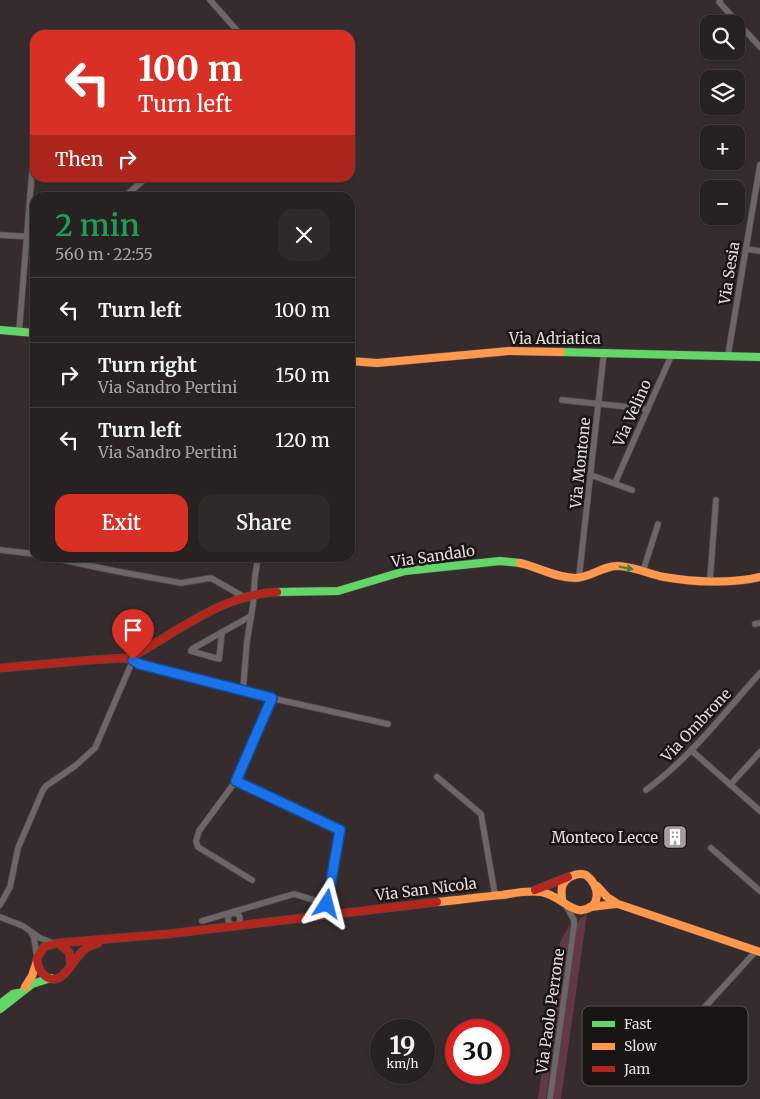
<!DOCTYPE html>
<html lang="en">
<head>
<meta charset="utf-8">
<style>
	body { margin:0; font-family:Merriweather,serif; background:#30292a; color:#f1f3f6; height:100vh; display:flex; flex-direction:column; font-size:19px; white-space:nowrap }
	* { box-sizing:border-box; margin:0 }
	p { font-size:16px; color:#a5a3a5 }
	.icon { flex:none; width:28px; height:28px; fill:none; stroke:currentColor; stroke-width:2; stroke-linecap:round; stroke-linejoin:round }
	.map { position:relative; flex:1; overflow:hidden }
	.side { position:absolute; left:30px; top:192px; width:325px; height:370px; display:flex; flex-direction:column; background:#282122; border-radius:15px; box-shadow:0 1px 4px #0004,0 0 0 1px #443e40 }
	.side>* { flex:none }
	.guide { position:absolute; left:30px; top:30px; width:325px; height:152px; border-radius:15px; box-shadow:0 1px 4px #0004,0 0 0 1px #443e40; background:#d93025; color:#fff; overflow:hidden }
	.fabs { position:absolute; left:700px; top:15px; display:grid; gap:10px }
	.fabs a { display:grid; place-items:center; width:45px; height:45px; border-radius:10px; background:#282122; box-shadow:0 1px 4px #0004,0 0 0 1px #443e40; font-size:25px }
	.speed { position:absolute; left:370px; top:1019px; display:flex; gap:10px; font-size:25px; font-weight:700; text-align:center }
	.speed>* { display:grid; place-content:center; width:65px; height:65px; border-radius:50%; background:#282122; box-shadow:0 1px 4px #0004,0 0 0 1px #443e40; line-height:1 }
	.speed small { font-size:12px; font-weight:400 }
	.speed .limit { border:8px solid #d22; background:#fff; color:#111 }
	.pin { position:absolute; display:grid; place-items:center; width:42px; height:42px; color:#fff; margin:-51px -21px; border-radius:50% 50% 50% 0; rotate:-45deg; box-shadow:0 0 5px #0007 }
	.pin .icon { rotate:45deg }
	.me { position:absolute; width:55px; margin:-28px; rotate:9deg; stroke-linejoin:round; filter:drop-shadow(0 0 4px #0008) }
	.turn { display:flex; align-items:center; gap:18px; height:105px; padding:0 25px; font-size:22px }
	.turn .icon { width:65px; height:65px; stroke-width:2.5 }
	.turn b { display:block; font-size:35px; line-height:42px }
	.then { display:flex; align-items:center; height:48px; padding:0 25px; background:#0003; gap:10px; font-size:19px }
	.round { display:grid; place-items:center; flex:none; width:52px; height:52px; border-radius:15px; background:#30292a }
	.overview { display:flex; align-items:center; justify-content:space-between; height:85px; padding:0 25px }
	h1 { font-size:30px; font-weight:600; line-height:38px; color:#1e9e55 }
	.action { display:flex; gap:10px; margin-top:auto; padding:10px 25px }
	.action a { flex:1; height:58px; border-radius:15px; background:#d93025; color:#fff; font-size:20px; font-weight:600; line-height:58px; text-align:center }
	.action a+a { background:#30292a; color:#f1f3f6 }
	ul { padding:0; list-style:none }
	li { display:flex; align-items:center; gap:15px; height:65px; padding:0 25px; border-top:1px solid #443e40 }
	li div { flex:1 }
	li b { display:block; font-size:19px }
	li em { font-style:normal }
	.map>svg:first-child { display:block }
</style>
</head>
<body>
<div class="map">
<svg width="760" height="1099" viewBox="0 0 760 1099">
	<rect width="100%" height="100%" fill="#362c2e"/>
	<!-- green -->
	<g fill="#623943">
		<path d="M587,914L561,1099H552L576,927L579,920Z"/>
		<path d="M571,923L546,1099H538L560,942Z"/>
	</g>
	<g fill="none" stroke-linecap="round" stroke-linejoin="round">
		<defs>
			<g id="street">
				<path d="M210,0L241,35"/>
				<path d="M720,0L719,2L760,47"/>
				<path d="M123,198L146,178"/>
				<path d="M0,235L35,237"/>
				<path d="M746,249L760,251"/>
				<path d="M19,332L35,136"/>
				<path d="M728,355L760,165"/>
				<path d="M562,400L648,409"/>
				<path d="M591,475L632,490"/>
				<path d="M615,483L672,354"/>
				<path d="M0,550L35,554"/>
				<path d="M54,558L115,571L181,583L211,578L244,597"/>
				<path d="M643,571L658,524"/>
				<path d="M579,577L604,352"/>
				<path d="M710,580L716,500"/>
				<path d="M755,624L760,623"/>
				<path d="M222,632L219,659L191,651L192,649L251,616"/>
				<path d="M243,690L247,641L253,605L255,576L258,558"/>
				<path d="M271,698L388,724"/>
				<path d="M691,750L760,811"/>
				<path d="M437,777L481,814L495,895"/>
				<path d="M236,781L340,830L326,915"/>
				<path d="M730,785L760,752"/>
				<path d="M646,790C690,758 724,713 760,673"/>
				<path d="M711,848L760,891"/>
				<path d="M0,905L10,887L18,848L43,790L46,786L75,766L95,748L133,660L139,664L271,698L238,778L199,831L196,841L198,847L252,880"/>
				<circle cx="234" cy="919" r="6"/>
				<path d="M0,917L23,926L40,938L53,943"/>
				<path d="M202,921L294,894L327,904"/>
				<path d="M31,932L34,938L37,957"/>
				<path d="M652,1065L756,951"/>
				<path d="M550,1099L574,926V920L566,906"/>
			</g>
			<g id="fast">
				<path d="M0,330L35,333"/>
				<path d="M561,352L760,357"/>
				<path d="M277,592L338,591L405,571L500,561L520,563"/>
				<path d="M0,1004L13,994L18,993"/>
				<path d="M0,1009L32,984L51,978"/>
			</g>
			<g id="slow">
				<path d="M350,361L377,363L509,351L561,352"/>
				<path d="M520,563C538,567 556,578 575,578C591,578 603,565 619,566C635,567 649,574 664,577C692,582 732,584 760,577"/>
				<path d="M597,886L607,897L618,904L760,952"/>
				<path d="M437,902C459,900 480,897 502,895C515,893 528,890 541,892C557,894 571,912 582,910C602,908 600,885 586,875C577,872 565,877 562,887C561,891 562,896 562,900"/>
				<path d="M590,907L616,904"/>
				<path d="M25,987L32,976L37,961"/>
			</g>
			<g id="jam">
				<path d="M0,668L91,660L125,658L133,660L137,654C181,629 225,594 277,592"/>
				<path d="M535,890L568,877"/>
				<path d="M58,943L168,934L437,902"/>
				<path d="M71,965L69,952L58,943L44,947L37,958C37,965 39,971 45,976C63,989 73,958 84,950C88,946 93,945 98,943"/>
			</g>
		</defs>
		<!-- street casing -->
		<use href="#street" stroke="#51494b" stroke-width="7"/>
		<!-- fast casing -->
		<use href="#fast" stroke="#51494b" stroke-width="9"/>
		<!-- slow casing -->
		<use href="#slow" stroke="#51494b" stroke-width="9"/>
		<!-- jam casing -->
		<use href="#jam" stroke="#51494b" stroke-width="9"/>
		<!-- street -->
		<use href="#street" stroke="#6d6567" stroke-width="5.5"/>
		<!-- fast -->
		<use href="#fast" stroke="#63d668" stroke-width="8"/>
		<!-- slow -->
		<use href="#slow" stroke="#ff974d" stroke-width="8"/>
		<!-- jam -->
		<use href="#jam" stroke="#b3261e" stroke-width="8"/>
	</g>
	<!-- one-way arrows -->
	<defs><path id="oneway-solid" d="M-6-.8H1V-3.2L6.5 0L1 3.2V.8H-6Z" transform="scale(1.25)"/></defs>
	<use fill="#437f43" href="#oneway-solid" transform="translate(626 568) rotate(11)"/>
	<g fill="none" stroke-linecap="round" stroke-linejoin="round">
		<defs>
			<path id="route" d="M133,660L139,664L272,698L236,781L340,830L327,904"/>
		</defs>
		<!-- route casing -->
		<use href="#route" stroke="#114b97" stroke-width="12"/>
		<!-- route -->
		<use href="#route" stroke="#1a73e8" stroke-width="9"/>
	</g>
	<!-- icons -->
	<defs>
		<symbol id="building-square" viewBox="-11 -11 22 22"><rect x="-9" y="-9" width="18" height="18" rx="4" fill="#a79c9e" stroke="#1b1415"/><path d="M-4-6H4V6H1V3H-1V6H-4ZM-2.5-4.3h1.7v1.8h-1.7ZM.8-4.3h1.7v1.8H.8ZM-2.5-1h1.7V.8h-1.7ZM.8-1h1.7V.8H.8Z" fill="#fff"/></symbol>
	</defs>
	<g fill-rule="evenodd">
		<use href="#building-square" x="661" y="823" width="28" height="28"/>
	</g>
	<g text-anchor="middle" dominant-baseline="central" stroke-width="5" stroke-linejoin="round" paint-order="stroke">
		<!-- street labels -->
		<g font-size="15" fill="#e4d9db" stroke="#1b1415">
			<text transform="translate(729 273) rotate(-81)">Via Sesia</text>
			<text x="555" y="338">Via Adriatica</text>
			<text transform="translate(632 413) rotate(-66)">Via Velino</text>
			<text transform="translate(580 463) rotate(-84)">Via Montone</text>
			<text transform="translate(433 556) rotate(-8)">Via Sandalo</text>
			<text transform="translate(696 725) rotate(-47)">Via Ombrone</text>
			<text transform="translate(426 889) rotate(-7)">Via San Nicola</text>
			<text transform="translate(550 1011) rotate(-82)">Via Paolo Perrone</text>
		</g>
		<!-- poi labels -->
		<g font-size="15" fill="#e4d9db" stroke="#1b1415" text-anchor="end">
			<text x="658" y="837">Monteco Lecce</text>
		</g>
	</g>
	<!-- legend -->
	<rect x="582" y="1006" width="166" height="80" rx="8" fill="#1b1415" stroke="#574f50" stroke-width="1"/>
	<rect x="592" y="1021" width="23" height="6" fill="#63d668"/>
	<rect x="592" y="1043" width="23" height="7" fill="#ff974d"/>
	<rect x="592" y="1066" width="23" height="6" fill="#b3261e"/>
	<g font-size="14" fill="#e4d9db">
		<text x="624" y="1029">Fast</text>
		<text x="624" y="1051">Slow</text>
		<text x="624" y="1074">Jam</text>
	</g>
</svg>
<div class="fabs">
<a><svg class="icon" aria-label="search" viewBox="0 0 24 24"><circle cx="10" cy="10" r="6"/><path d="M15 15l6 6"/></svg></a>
<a><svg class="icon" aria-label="layers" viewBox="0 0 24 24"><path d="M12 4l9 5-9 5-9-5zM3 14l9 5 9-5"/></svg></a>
<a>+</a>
<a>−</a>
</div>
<div class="speed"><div>19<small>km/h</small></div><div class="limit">30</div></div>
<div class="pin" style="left:133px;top:660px;background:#d93025"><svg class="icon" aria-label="arrive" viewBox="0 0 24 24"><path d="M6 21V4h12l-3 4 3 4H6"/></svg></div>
<svg class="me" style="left:327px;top:904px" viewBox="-20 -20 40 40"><path d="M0-17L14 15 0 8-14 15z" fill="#1a73e8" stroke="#fff" stroke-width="4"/></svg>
<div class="guide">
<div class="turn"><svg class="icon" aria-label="left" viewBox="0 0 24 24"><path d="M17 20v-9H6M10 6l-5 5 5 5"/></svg><div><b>100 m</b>Turn left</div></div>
<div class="then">Then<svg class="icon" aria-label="right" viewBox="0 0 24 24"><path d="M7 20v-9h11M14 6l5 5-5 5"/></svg></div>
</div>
<section class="side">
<div class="overview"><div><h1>2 min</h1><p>560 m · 22:55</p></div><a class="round"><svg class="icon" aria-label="close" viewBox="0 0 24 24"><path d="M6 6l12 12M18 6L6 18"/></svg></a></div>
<ul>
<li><svg class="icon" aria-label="left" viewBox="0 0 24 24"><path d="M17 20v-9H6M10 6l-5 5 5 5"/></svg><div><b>Turn left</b></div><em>100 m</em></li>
<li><svg class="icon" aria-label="right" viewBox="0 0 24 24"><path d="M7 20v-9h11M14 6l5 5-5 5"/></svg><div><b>Turn right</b><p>Via Sandro Pertini</p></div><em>150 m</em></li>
<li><svg class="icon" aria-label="left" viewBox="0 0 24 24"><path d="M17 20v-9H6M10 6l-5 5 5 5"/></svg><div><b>Turn left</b><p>Via Sandro Pertini</p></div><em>120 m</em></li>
</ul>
<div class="action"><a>Exit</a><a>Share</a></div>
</section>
</div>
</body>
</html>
